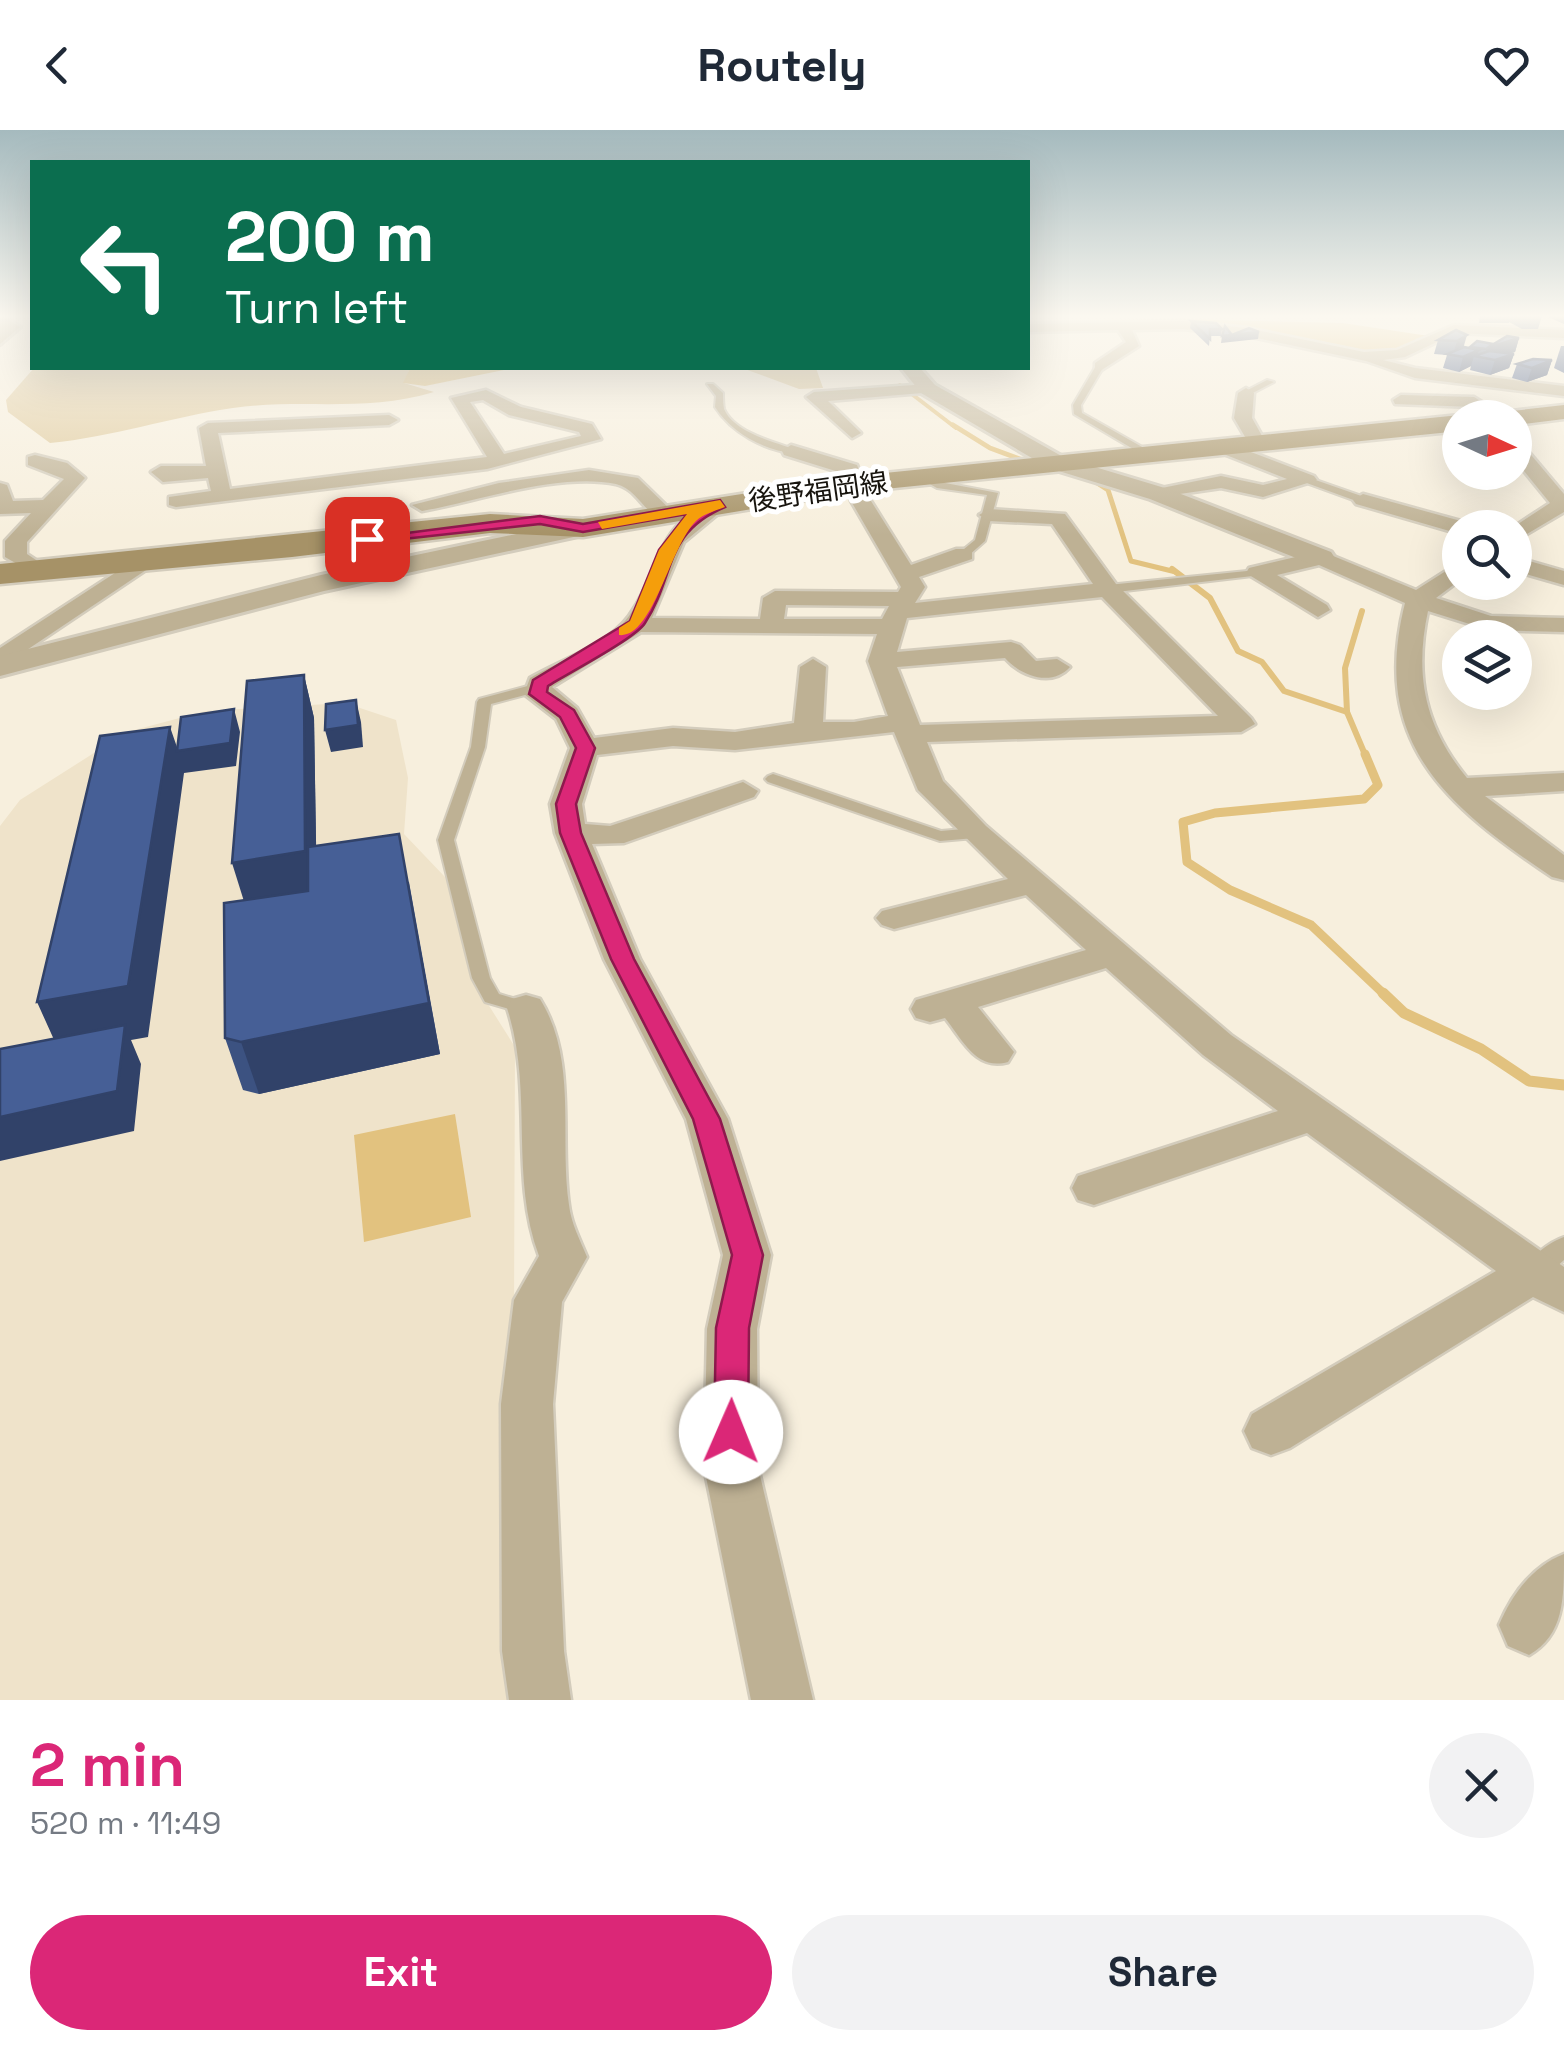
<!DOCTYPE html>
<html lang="en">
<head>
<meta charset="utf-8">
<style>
	body { margin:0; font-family:"Space Grotesk","Noto Sans JP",sans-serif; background:#f2f2f3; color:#1f2937; height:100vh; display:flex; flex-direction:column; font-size:38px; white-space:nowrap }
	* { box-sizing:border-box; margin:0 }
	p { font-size:32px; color:#747a83 }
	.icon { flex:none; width:55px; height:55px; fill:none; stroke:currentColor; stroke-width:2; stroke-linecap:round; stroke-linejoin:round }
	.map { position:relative; height:1570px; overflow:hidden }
	.sheet { display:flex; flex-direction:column; background:#fff; flex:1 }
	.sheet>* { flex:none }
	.guide { position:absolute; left:30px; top:30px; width:1000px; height:210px; border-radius:0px; box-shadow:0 10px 40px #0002; background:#0b6e4f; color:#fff; overflow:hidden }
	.needle { width:65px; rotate:94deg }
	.controls { position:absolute; left:1442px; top:270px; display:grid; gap:20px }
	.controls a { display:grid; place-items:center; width:90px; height:90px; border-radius:50%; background:#fff; box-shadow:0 10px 40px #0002; font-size:50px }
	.pin { position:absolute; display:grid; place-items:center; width:85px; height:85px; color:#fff; margin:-42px; border-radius:20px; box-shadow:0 5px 15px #0006 }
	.me { position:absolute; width:110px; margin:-55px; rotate:1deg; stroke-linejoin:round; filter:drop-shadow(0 0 8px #0008) }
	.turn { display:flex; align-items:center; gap:35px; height:210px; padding:0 30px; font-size:45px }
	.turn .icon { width:130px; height:130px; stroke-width:2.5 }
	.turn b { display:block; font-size:70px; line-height:85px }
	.round { display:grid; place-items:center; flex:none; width:105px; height:105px; border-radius:52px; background:#f2f2f3 }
	.overview { display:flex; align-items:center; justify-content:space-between; height:170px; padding:0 30px }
	h1 { font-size:60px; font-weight:700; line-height:75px; color:#db2777 }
	.primary-button { display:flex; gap:20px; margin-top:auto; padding:20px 30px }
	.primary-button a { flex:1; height:115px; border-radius:60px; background:#db2777; color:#fff; font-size:40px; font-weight:700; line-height:115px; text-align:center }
	.primary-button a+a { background:#f2f2f3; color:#1f2937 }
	header { display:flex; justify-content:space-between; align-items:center; height:130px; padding:0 30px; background:#fff; font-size:45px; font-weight:700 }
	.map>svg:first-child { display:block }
</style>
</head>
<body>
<header><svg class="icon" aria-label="back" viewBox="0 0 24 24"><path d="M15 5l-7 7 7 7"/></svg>Routely<svg class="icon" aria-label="heart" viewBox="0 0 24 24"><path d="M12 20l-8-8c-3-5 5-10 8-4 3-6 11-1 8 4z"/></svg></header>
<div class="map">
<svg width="1564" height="1570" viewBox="0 0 1564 1570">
	<rect width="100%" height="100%" fill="#f7efdd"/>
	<!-- built -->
	<path fill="#efe3ca" d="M345,573L396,590L408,648L404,704L445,747L481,863L515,917L514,1183L523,1570H0V696L20,670L127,602L206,581Z"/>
	<!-- green -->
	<g fill="#dfc99b">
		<path d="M34,238H410L404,253L434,262C364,283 302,268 233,278C171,287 112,307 50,313L8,282L6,270Z"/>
		<path d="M742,238H816L823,258L799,259Z"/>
	</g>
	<!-- water -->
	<g fill="#e2c27f">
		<path d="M1183,189L1343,193L1429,206L1395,223L1366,225L1181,194Z"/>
		<path d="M410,238H514L425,256L403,253Z"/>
		<path d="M455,984L471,1087L364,1112L354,1005Z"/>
	</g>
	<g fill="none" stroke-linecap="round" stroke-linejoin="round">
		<!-- stream-far4 -->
		<path stroke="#e2c27f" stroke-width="4" d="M900,255L956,298"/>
		<!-- stream-far3 -->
		<g stroke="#e2c27f" stroke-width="5">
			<path d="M953,295L990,318L1028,332"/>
			<path d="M1091,349L1108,360L1131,431L1176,442"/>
		</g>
		<!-- stream-far2 -->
		<g stroke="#e2c27f" stroke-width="6">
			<path d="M1172,439L1210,468L1238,521L1262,532L1284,561L1347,582L1366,627"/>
			<path d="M1347,582L1345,538L1362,481"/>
		</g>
		<!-- stream-far1 -->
		<path stroke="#e2c27f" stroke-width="9" d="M1365,624L1378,655L1364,669L1215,683L1183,692L1187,732L1230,760L1311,795L1386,866"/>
		<!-- stream -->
		<path stroke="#e2c27f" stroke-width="11" d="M1383,863L1404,883L1481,919L1529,951L1564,955"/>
		<defs>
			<g id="service">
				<path d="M1097,234L1104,236L1081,275L1082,283L1151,322V326H1145L1074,284L1073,275Z"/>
				<path d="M1267,250L1274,252L1249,265L1242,263Z"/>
				<path d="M707,254H713L723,263C723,268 723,274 724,279C734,302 773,312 794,319V323C764,321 731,302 715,277L716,266Z"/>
				<path d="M924,344L940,352L998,363L985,411L968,426L958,424L975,410L987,365L937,358L921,349L919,347Z"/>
				<path d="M1307,347L1367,368L1368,370L1359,372L1304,352L1302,350Z"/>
				<path d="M1257,440L1261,441V445L1108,463L1102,459L1108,455Z"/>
				<path d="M539,553L546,557L544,560L491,574L485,617L454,710L490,848L499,864L533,874L536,878L533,882L526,884L485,872L472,848L438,710L471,617L477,572L479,569Z"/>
				<path d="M773,644L941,701L975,698L983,703L975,708L940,711L768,652L765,649L768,646Z"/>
				<path d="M1564,1107V1130C1552,1140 1542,1155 1526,1149L1522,1142C1529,1128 1549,1112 1564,1107Z"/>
			</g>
			<g id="minor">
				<path d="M1183,191L1247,198L1364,222L1397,220L1454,195L1564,200V208L1456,203L1405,227L1383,230L1415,238L1564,256V266L1415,248L1366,231L1247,206L1183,199L1132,200L1139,216L1100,241L1095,239V233L1126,212L1118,200L1028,202V194Z"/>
				<path d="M928,254L934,256V262L828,271L861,303L852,308L806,267L814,262Z"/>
				<path d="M1246,258L1254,263L1252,288L1266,313L1257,318L1251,317L1234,288L1238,263Z"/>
				<path d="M486,260L521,277L592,294L601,309L487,339L176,377L169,375V367L211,361L208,348L163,352L151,342L161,336H206L199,298L208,293L389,285L398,290L389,295L218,303L230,359L487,327L451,268ZM483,270L509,285L579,302L581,306L504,324L470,272Z"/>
				<path d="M1401,265L1474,267L1482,272L1474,277L1395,274L1393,270Z"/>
				<path d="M1222,311L1314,346L1317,350L1263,367L1221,358L1152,368V360L1221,346L1263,355L1287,349L1216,321L1213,317Z"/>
				<path d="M1515,312L1522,314L1564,364V382L1515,411L1512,398L1550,373L1515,330Z"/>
				<path d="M791,315L857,335L871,371L911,435L956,419H972V429L919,447L925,457L915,473L1093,454L1052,394L989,391L979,385L989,379L1065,384L1116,454L1251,588L1255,594L1241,602L927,612L943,651L986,696L1231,905L1564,1137V1182L1533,1167L1290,1318L1271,1325L1252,1318L1244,1301L1252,1284L1496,1141L1307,1003L1094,1075L1078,1070L1072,1058L1078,1046L1278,981L1203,925L1106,838L978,877L1014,922L1008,932C976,941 963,910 945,888L930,892L916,888L911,879L916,870L1086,820L1026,765L894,799L882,795L876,788L882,781L1008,749L918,660L894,602L735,620L673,616L597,625L582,674L585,694L610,696L743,652L758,661L754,667L624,713L592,714L640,829L728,989L771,1125L757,1199L758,1337L813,1570H751L704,1337L707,1199L723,1125L686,989L604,829L555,703L550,674L570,618L556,589L524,564L530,548C560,530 607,516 629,486C663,438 651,401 713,370L730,374L684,412L652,488L760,489L763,468L775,461L898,462L901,457L851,371L842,343L784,325L782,321ZM1102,467L1218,586L920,595L897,537L1005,528C1020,545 1051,558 1070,537L1057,529L1036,531L1020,515L1011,512L897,522L907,488ZM786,475L889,476L882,489H784ZM641,502L877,504L868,531L888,586L854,592H823L826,537L813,529L800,537L794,593L735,602L673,598L594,608L577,578L552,557Z"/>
				<path d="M35,325L67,333L85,348L27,412V424L51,440L40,447L5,427V411L31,383L0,384V353L7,355L13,371L43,370L64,349L28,335V327Z"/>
				<path d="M589,340L638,348L675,384L665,390C644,385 638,359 616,354C560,342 478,371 422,381L412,375L499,353Z"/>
				<path d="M1363,364L1468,393L1470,398H1460V404L1356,374L1353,370Z"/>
				<path d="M1321,421L1416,460L1460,432V450L1436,468L1491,486L1564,488V502L1489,500L1428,481C1414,546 1425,597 1467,648L1564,643V661L1485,666L1564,725V750L1552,747C1445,675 1370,612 1405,473L1319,435L1277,445L1327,475L1330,480L1318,487L1246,443L1249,438Z"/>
				<path d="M141,426L149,428V438L0,538V518Z"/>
				<path d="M1515,427L1564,441V455L1515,441Z"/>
				<path d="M526,865L540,869C578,930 559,1008 569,1075C571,1093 580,1110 587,1127L562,1172L553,1274L564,1521L571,1570H509L502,1521L501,1274L514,1170L539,1126C509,1045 534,960 507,878L512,869Z"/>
				<path d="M1564,1424C1564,1469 1564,1505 1529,1525L1508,1516L1499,1495C1512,1464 1533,1436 1564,1424Z"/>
			</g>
			<g id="tertiary">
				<path d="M0,185L20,197L0,214Z"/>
				<path d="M901,238H920L935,255L1065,328L1168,359L1331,422L1335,428L1331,434H1311L1150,369L1049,338L921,263Z"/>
				<path d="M583,390L592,393L596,398L592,403L324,461L0,546V526L321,445Z"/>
			</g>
			<g id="secondary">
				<path d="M1564,275V289L1515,295V288H1500L1512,281Z"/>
				<path d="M1460,285L1468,288H1460V301L855,362L583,407L490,403L292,427L0,454V434L490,384L583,389L855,346Z"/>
			</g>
		</defs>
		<!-- service casing -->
		<use href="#service" stroke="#d3ccbc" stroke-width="4"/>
		<!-- minor casing -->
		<use href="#minor" stroke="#d3ccbc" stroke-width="5"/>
		<!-- tertiary casing -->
		<use href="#tertiary" stroke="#d3ccbc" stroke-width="6"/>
		<!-- secondary casing -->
		<use href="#secondary" stroke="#d3ccbc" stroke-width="5"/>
		<!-- service -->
		<use href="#service" fill="#beb194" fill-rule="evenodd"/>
		<!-- minor -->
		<use href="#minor" fill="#beb194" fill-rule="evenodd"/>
		<!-- tertiary -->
		<use href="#tertiary" fill="#beb194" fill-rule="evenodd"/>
		<!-- secondary -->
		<use href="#secondary" fill="#a69267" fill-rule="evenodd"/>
	</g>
	<!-- wall -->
	<g fill="#3c5281">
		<path d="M1471,185H1541L1542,186L1538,199H1522L1509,192V193H1479L1480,185Z"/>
		<path d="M1549,185H1564V194L1548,187Z"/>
		<path d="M1191,191L1222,199L1221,206H1210L1209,216L1190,198Z"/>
		<path d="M1456,200L1463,217L1469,218L1519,208L1515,222L1510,223L1514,224L1509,238L1490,245L1470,240L1471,236L1459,242L1443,238L1447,225L1434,224L1438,210Z"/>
		<path d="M1561,216H1564V243L1554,238Z"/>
		<path d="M1552,230L1547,245L1527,252L1512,248L1517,234Z"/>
		<path d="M304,545L314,588L316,716L409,752L440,924L259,964L243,960L225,908L244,770Z"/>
	</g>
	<!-- shaded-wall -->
	<g fill="#314269">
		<path d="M1259,202L1258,209L1221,213L1222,206Z"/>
		<path d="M1467,205L1463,219L1453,225L1457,211Z"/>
		<path d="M1519,208L1515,222L1491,229L1484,228L1487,218Z"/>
		<path d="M1479,220L1477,226H1474L1471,236L1459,242L1463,227Z"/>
		<path d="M1514,224L1509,238L1490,245L1495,230Z"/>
		<path d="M1552,230L1547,245L1527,252L1532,238Z"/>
		<path d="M304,545L314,588L317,770L247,781L232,733Z"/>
		<path d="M356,570L361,592L363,617L331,622L325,600Z"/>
		<path d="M234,579L240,602L236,636L184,643L148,907L131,910L141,934L134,1001L0,1031V987L60,923L37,872L170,597L178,620Z"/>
		<path d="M399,704L440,924L259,964L241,912Z"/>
	</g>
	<!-- building -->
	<g fill="#465f96" stroke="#314269" stroke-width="2.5">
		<path d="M1191,191L1216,193L1222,199H1210V209Z"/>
		<path d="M1225,196L1232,205L1249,198L1259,202L1222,206Z"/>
		<path d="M1456,200L1467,205L1457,211L1438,210Z"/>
		<path d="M1507,206L1519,208L1487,218Z"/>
		<path d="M1477,211L1493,214L1486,219L1470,217Z"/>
		<path d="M1464,217L1479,220L1463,227L1447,224Z"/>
		<path d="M1489,221L1514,224L1495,230L1474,226Z"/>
		<path d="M1533,229L1552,230L1532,238L1517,234Z"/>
		<path d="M304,545L305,721L232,733L247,551Z"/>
		<path d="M356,570L358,595L325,600L326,574Z"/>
		<path d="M234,579L230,613L177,621L181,587Z"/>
		<path d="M170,597L128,856L37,872L100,606Z"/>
		<path d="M399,704L429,873L241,912L225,908L224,773L308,761V717Z"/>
		<path d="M125,895L117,961L0,987V919Z"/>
	</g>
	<!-- sky -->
	<linearGradient id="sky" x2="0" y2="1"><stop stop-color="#a5babe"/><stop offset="0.46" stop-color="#fbf8f0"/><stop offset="1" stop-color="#fbf8f0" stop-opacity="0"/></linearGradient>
	<rect width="1564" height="405" fill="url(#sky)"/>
	<!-- route -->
	<path fill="#db2777" stroke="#8e194d" stroke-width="2.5" d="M720,370L725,377C663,403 676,445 645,493C636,508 567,544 548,556L547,562L574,580L595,618L576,674L581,703L634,829L720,989L763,1125L749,1198L748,1302L743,1314L731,1318L719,1314L714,1302L716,1198L732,1125L693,989L611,829L560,703L556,674L576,618L560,587L529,564L533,550L630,491L659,420L687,384L583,402L540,394L367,413L360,409L540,386L583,394Z"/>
	<!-- slow -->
	<path fill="#f59e0b" d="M720,370L725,377C715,381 703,384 696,391C670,416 653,509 619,505V498L630,491L659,420L687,384L602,399L598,392Z"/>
	<g text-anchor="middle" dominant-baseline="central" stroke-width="10" stroke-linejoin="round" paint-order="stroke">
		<!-- far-street labels -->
		<g font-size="28" fill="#17140e" stroke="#fff">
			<text transform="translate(818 361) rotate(-8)">後野福岡線</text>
		</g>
	</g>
</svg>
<div class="controls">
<a><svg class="needle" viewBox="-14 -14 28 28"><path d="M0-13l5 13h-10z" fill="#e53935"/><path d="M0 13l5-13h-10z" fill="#747a83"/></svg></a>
<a><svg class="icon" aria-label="search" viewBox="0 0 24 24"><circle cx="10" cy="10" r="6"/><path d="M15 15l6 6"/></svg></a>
<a><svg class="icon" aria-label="layers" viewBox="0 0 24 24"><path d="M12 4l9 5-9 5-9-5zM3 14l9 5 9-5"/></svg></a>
</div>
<div class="pin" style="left:367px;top:409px;background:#d93025"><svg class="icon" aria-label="arrive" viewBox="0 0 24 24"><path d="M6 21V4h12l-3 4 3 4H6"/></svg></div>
<svg class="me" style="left:731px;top:1302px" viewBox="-20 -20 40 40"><circle r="19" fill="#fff"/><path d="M0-13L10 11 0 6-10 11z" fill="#db2777"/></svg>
<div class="guide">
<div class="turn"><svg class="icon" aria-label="left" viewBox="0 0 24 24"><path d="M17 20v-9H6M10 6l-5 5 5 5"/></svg><div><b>200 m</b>Turn left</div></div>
</div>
</div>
<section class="sheet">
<div class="overview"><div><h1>2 min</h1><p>520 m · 11:49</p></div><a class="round"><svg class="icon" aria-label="close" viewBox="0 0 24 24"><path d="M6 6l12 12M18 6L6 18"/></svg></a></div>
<div class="primary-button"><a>Exit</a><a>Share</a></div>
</section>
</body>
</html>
